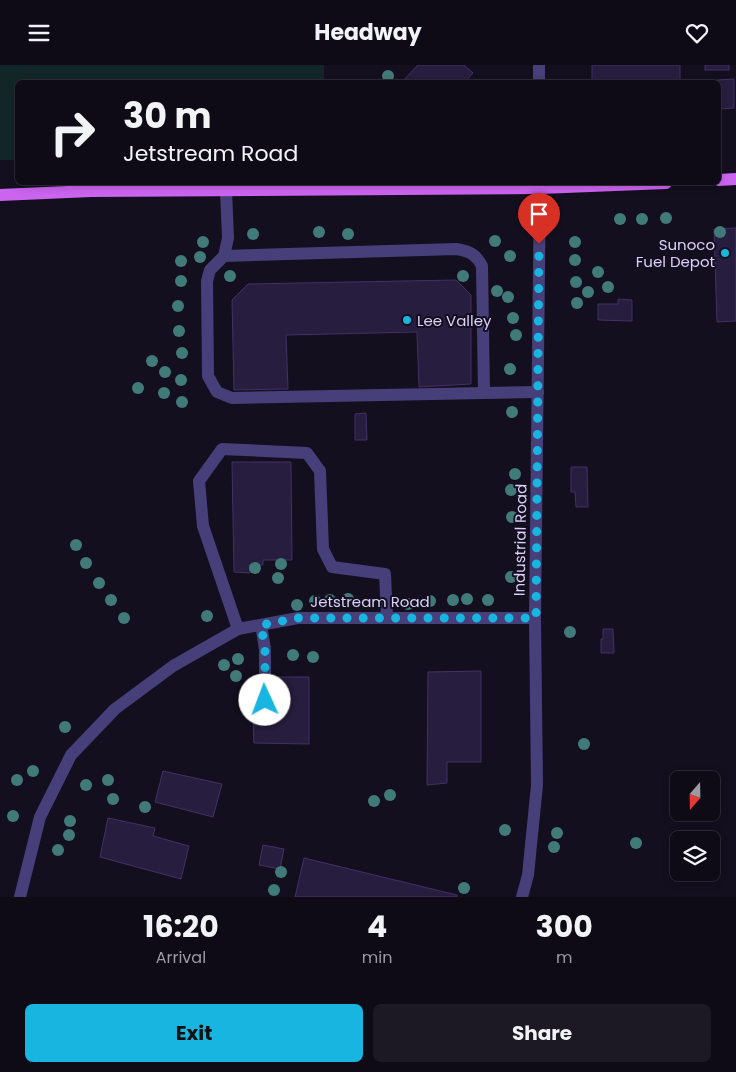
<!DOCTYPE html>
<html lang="en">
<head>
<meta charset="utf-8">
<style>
	body { margin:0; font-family:Poppins,sans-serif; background:#1c1924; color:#f1f3f6; height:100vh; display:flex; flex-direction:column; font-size:19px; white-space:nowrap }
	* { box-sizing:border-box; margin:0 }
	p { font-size:16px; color:#9b9ba1 }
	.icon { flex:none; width:28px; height:28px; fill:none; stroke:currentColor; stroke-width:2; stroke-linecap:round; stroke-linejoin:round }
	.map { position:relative; height:832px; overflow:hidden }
	.details { display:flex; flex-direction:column; background:#0e0b17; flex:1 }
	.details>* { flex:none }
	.guide { position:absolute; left:15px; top:15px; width:706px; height:105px; border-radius:8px; box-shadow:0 2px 8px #0003,0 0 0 1px #2e2b36; background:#0e0b17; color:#f1f3f6; overflow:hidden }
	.needle { width:32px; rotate:200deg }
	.controls { position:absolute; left:670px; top:706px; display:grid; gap:10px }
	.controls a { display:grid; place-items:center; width:50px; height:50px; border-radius:8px; background:#0e0b17; box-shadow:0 2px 8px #0003,0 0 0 1px #2e2b36; font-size:25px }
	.pin { position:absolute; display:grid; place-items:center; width:42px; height:42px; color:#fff; margin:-51px -21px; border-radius:50% 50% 50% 0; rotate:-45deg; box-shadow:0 0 5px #0007 }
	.pin .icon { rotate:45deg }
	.me { position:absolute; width:55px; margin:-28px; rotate:358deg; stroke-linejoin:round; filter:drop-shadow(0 0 4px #0008) }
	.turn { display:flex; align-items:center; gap:18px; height:105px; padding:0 25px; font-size:22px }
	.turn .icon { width:65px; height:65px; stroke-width:2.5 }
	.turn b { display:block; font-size:35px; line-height:42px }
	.eta { display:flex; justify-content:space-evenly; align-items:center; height:85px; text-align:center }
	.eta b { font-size:30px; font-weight:700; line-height:35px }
	.action { display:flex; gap:10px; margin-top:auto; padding:10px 25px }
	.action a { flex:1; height:58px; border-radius:8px; background:#17b5e0; color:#111; font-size:20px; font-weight:700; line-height:58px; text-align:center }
	.action a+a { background:#1c1924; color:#f1f3f6 }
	header { display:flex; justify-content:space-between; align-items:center; height:65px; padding:0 25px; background:#0e0b17; font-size:22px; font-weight:700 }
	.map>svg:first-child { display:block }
</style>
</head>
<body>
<header><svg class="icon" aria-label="menu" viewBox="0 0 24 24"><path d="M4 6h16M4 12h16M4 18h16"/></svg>Headway<svg class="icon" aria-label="heart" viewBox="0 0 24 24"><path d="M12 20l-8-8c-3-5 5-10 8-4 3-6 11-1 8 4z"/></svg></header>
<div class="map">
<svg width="736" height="832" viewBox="0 0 736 832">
	<rect width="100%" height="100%" fill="#130f1f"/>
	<!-- green -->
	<path fill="#122628" d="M0,0H324V17L18,18L17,95H0Z"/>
	<!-- building -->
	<g fill="#271d3e" stroke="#423167">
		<path d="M418,0H464L473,8L464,18H401Z"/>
		<rect x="592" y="0" width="88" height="18"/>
		<rect x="705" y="0" width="24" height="5"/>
		<path d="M734,14V43L719,44V18H700V16Z"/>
		<path d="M736,163V256L717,257L714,164Z"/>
		<path d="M456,215L471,230V319L419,322L417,267L286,270L288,324L234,325L232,235L248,219Z"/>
		<path d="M618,234L632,235V256L598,255V239H618Z"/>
		<path d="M366,348L367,375H355V349Z"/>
		<path d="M232,397H291L292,495H263V500H249L250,508L234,507Z"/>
		<path d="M571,402H587L588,442H576L575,427H571Z"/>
		<path d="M603,564H613L614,588H601V574H603Z"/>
		<path d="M481,606V697H447V718L427,720L428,607Z"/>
		<path d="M272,612H309V679L254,678L253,656L261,650H271Z"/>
		<path d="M163,706L222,719L213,752L155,737Z"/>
		<path d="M108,753L155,763L153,771L189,781L181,814L100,792Z"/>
		<path d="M263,780L284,784L280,804L259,800Z"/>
		<path d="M304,793L457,830V832H295Z"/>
	</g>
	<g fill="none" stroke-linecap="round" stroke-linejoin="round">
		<!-- minor -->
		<g stroke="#473f79" stroke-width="12">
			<path d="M539,0V18"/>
			<path d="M226,125L228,173L224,191L210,205L207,216L208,311L217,327L232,333L538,327"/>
			<path d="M224,191L456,184C469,186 476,189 482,201L484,328"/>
			<path d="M261,560L265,584V635"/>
			<path d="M238,564L203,461L199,416L222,384L307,388L320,406L323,484L332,502L385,509L387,553"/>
			<path d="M20,832L40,752L71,690L115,644L173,601L238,564L298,553H535"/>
			<path d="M522,832L528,810L537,720L535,553L540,118"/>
		</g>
		<!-- major -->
		<g stroke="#cb64ef" stroke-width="12">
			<path d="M719,115L736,114"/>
			<path d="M0,130L91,126L540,123L666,118"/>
		</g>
	</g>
	<!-- trees -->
	<g fill="#407a79">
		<circle cx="388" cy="11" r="6"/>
		<circle cx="666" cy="153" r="6"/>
		<circle cx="620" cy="154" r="6"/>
		<circle cx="642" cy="154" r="6"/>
		<circle cx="319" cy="167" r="6"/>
		<circle cx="720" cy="167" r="6"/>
		<circle cx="253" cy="169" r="6"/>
		<circle cx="348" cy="169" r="6"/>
		<circle cx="495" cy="176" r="6"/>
		<circle cx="203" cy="177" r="6"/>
		<circle cx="575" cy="177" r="6"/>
		<circle cx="510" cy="191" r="6"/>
		<circle cx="200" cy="192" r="6"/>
		<circle cx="575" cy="195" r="6"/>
		<circle cx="181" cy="196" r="6"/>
		<circle cx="598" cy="207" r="6"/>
		<circle cx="230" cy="211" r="6"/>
		<circle cx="463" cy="211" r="6"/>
		<circle cx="181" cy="216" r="6"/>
		<circle cx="576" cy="217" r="6"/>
		<circle cx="608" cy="222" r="6"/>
		<circle cx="497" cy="226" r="6"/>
		<circle cx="588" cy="227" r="6"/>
		<circle cx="508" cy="232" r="6"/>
		<circle cx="577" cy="238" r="6"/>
		<circle cx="178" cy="241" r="6"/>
		<circle cx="513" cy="253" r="6"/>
		<circle cx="179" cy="266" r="6"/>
		<circle cx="516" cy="270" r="6"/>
		<circle cx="182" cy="288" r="6"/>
		<circle cx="152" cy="296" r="6"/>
		<circle cx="510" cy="304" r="6"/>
		<circle cx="165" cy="307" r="6"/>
		<circle cx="181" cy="315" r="6"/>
		<circle cx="138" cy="323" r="6"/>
		<circle cx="164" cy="328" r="6"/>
		<circle cx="182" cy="337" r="6"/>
		<circle cx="512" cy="347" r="6"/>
		<circle cx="515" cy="409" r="6"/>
		<circle cx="511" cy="425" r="6"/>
		<circle cx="512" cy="452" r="6"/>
		<circle cx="76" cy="480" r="6"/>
		<circle cx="86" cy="498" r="6"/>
		<circle cx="281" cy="499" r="6"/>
		<circle cx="255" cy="503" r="6"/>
		<circle cx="511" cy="512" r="6"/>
		<circle cx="278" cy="513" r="6"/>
		<circle cx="99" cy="518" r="6"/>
		<circle cx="348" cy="534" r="6"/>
		<circle cx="467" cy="534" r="6"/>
		<circle cx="111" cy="535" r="6"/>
		<circle cx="330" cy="535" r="6"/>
		<circle cx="453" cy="535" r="6"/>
		<circle cx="488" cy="535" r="6"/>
		<circle cx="315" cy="536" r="6"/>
		<circle cx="430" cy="536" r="6"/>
		<circle cx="408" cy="539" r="6"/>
		<circle cx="297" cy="540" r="6"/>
		<circle cx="207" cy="551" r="6"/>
		<circle cx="124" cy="553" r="6"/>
		<circle cx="570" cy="567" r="6"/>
		<circle cx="293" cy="590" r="6"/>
		<circle cx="313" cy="592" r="6"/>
		<circle cx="238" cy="594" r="6"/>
		<circle cx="224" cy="600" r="6"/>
		<circle cx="236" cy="611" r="6"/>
		<circle cx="65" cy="662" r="6"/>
		<circle cx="584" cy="679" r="6"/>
		<circle cx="33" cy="706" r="6"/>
		<circle cx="17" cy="715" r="6"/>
		<circle cx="108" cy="715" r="6"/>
		<circle cx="86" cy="720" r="6"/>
		<circle cx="390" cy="730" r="6"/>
		<circle cx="113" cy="734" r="6"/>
		<circle cx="374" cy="736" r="6"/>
		<circle cx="145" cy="742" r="6"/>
		<circle cx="13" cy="751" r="6"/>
		<circle cx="70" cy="756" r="6"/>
		<circle cx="505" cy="765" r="6"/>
		<circle cx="557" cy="768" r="6"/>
		<circle cx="69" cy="770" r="6"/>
		<circle cx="636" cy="778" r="6"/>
		<circle cx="554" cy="782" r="6"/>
		<circle cx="58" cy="785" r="6"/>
		<circle cx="281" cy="807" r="6"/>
		<circle cx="464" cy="823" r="6"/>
		<circle cx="274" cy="825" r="6"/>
	</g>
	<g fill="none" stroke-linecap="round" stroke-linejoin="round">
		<!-- route -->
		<path stroke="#17b5e0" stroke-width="9" stroke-dasharray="0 16.2" d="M265,635V584L261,560L298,553H536L539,179"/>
	</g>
	<!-- markers -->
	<g fill="#17b5e0" stroke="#130f1f" stroke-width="2">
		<circle cx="725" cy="188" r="5"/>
		<circle cx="407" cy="255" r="5"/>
	</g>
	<g text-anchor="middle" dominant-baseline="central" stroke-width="4" stroke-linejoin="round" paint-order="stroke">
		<!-- poi labels -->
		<g font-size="15" fill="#dbd1fa" stroke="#130f1f" text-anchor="end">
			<text x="715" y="179">Sunoco<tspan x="715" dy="17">Fuel Depot</tspan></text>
			<text x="417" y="255" text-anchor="start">Lee Valley</text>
		</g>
		<!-- street labels -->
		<g font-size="15" fill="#dbd1fa" stroke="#130f1f">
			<text transform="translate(520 475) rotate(-89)">Industrial Road</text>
			<text x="370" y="536">Jetstream Road</text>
		</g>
	</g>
</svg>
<div class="controls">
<a><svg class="needle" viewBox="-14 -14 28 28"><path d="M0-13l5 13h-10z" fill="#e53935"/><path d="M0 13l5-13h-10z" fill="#9b9ba1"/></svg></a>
<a><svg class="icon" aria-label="layers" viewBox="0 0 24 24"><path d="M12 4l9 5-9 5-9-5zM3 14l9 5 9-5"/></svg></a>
</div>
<div class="pin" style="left:539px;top:179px;background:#d93025"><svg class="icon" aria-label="arrive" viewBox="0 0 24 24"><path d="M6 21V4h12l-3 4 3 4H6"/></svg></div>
<svg class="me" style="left:265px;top:635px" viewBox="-20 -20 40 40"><circle r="19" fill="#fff"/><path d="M0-13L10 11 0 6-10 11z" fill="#17b5e0"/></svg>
<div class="guide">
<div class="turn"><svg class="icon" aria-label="right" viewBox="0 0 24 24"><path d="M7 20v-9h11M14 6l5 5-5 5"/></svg><div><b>30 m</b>Jetstream Road</div></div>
</div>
</div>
<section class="details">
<div class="eta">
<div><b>16:20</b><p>Arrival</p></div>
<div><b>4</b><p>min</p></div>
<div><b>300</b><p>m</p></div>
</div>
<div class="action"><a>Exit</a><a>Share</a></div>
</section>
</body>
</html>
